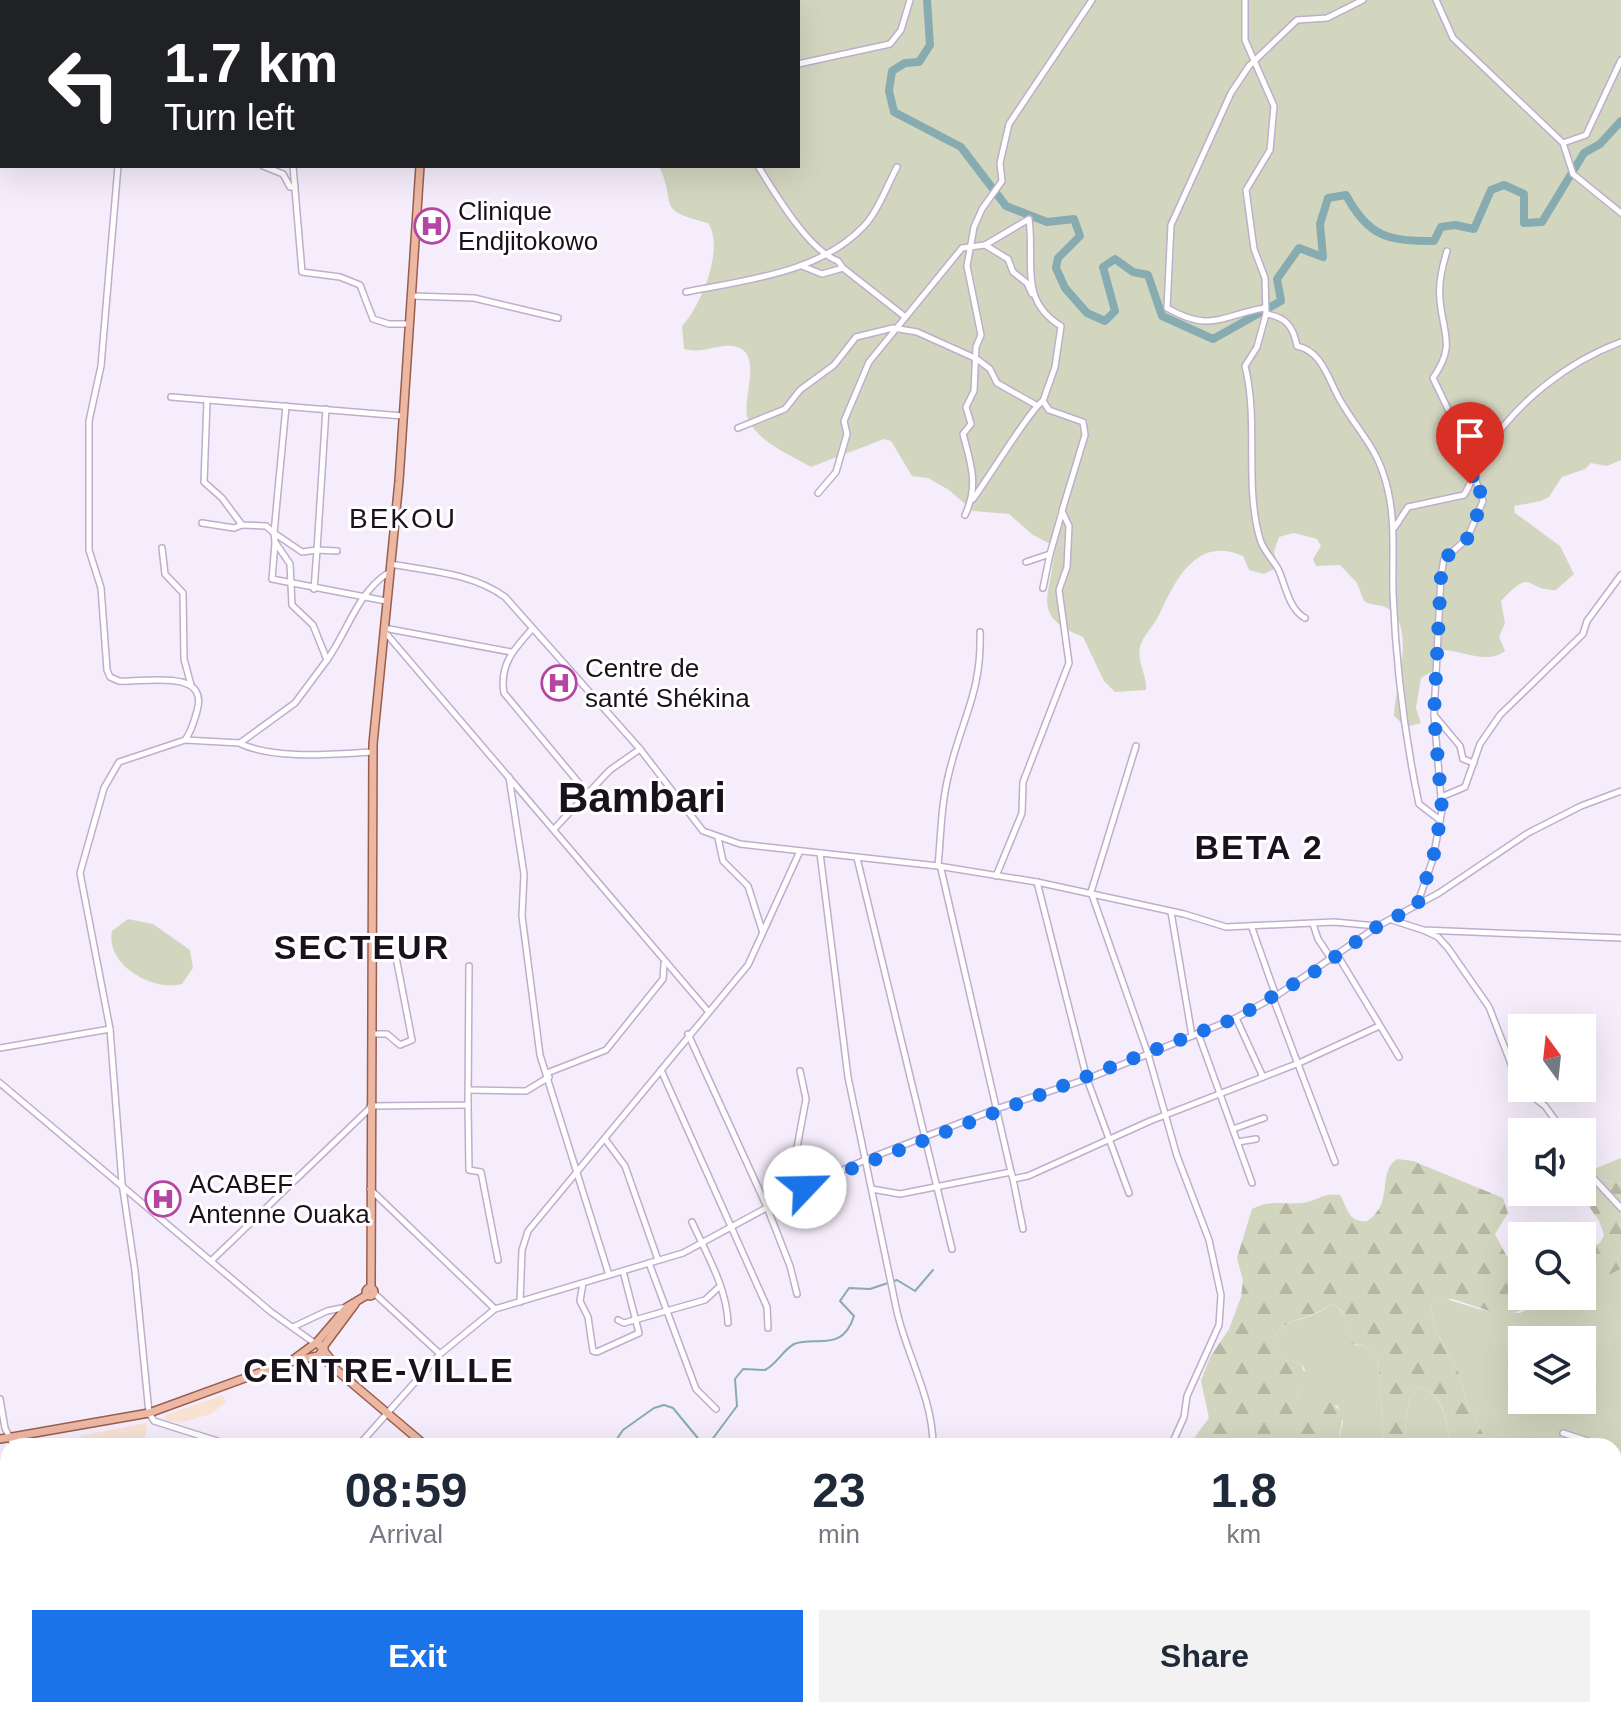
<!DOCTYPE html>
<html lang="en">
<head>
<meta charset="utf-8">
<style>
	body { margin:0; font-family:Helvetica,sans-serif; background:#f2f2f3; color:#1f2937; height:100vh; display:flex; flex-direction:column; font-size:30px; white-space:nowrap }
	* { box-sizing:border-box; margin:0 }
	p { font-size:26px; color:#747a83 }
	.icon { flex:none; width:44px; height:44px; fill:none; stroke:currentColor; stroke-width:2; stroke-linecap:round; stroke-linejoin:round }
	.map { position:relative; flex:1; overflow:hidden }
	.side { position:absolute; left:0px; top:1438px; width:1622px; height:280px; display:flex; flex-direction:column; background:#fff; border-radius:24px 24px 0 0; box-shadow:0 8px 32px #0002 }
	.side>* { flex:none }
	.hud { position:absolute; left:0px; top:0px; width:800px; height:168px; box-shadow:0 8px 32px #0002; background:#202124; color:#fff; overflow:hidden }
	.needle { width:52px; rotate:345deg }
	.controls { position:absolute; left:1508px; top:1014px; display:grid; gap:16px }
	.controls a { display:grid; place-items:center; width:88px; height:88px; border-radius:0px; background:#fff; box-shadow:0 8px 32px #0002; font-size:40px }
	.pin { position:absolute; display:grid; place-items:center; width:68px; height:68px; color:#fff; margin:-82px -34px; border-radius:50% 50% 50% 0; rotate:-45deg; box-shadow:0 0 8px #0007 }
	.pin .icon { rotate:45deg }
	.me { position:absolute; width:88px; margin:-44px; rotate:66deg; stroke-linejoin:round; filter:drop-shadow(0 0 6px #0008) }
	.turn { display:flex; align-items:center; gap:28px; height:168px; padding:0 32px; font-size:36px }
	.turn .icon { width:104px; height:104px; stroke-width:2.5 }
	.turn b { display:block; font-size:56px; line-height:68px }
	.eta { display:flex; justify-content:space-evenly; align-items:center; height:136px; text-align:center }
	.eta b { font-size:48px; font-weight:600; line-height:56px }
	.cta { display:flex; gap:16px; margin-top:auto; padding:16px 32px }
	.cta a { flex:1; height:92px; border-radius:0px; background:#1a73e8; color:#fff; font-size:32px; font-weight:600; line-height:92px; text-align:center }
	.cta a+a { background:#f2f2f3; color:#1f2937 }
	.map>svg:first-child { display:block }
</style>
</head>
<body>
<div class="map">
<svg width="1621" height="1718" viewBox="0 0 1621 1718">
	<defs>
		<pattern id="forest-firs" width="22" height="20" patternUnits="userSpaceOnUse" patternTransform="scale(2)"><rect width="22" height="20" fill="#d3d6bf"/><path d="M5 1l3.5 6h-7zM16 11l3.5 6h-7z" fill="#b5b7a4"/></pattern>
	</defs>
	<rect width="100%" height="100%" fill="#f5edfb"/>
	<!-- commercial -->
	<g fill="#f7e2d4">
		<path d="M223,1395L226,1402L211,1414L184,1422L166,1421L165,1415Z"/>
		<path d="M147,1423L144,1446H74L80,1436Z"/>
	</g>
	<!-- green -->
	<g fill="#d3d6bf" fill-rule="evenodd">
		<path d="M621,0H1621V460L1607,466L1591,463L1585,469L1562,477L1549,497L1541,501L1514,506L1515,513L1560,546L1574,574L1556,590C1523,590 1534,566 1501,601L1505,623L1499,637L1505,651C1487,665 1462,650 1442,650L1433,671L1421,678L1416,708L1421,723L1406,727L1394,716C1394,688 1418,627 1387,608C1380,604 1371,606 1364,601L1357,583L1340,565L1316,566L1313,559L1321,546L1317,539L1294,533L1279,537L1274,552L1278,567L1264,574L1249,570L1243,556C1196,535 1175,581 1159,615C1154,626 1143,635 1140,647C1137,663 1147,675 1146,690L1115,692L1104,681L1083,637C1026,614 1054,594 1054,546L1033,535L1009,514L973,511L949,490L928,478L912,476L891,441L884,439L811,467C789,454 759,443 748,419C740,402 766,351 733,346C717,344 703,354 684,349L682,326C701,306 725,248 708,223C653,209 678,206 659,166H798V2Z"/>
		<path d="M128,919L153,924L190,950L193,968L182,984C153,992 105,965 112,931Z"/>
		<path d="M1621,1158V1184L1582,1174Z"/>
		<path d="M1621,1269V1594L1614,1588V1446H1489L1467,1403L1458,1371L1436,1331L1430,1307L1435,1300L1443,1298L1482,1310L1520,1313L1541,1302L1582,1296V1288ZM1522,1340H1582V1400H1522Z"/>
		<path d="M1330,1304C1343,1307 1349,1321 1348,1335L1355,1345L1365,1346L1378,1356L1384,1446H1338L1343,1421L1338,1406L1298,1399L1296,1392L1305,1370L1301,1363L1272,1358C1269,1311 1308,1327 1330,1304Z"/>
		<path d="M1419,1387C1444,1394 1447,1424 1451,1446H1403L1409,1400Z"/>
		<path d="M1621,1651V1718H1363L1362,1710H1614V1654Z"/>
	</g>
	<!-- forest -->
	<g fill="url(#forest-firs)">
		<path d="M1397,1159L1413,1161L1503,1198L1508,1213L1495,1234L1506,1255L1522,1269V1296H1564L1504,1316L1453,1299L1435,1300L1430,1307L1436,1331L1458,1371L1467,1403L1489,1446H1451C1447,1424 1445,1394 1419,1387L1409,1400L1403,1446H1384L1378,1356L1365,1346L1348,1343C1348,1327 1348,1308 1330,1304C1308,1325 1267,1313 1273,1358L1301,1363L1306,1378L1296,1392L1298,1399L1330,1402L1343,1413L1338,1446H1188L1209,1418L1201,1381L1210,1357L1229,1329L1241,1297L1243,1281L1237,1258L1252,1209C1271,1199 1282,1205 1302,1203C1316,1201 1325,1192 1340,1195C1348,1208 1348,1223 1367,1221C1395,1203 1376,1173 1397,1159Z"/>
		<path d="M1582,1174L1621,1184V1269L1582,1288V1251L1600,1243L1604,1235L1599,1221L1579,1192H1582Z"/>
		<path d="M1614,1588L1621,1594V1651L1614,1654Z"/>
		<path d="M1324,1710H1362L1363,1718H1312Z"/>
	</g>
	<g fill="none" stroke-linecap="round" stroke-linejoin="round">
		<!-- stream -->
		<g stroke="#86abb1" stroke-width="2">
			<path d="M612,1446L623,1430L654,1408L664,1405L673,1408L701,1442L708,1445L737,1406L735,1379L743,1369L765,1370C777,1364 783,1350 794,1344C815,1335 842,1354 854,1316L840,1301L849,1288L870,1289L897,1280L915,1291L933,1270"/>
			<path d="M0,1515L8,1512"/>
			<path d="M764,1710L767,1718"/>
		</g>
		<!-- river -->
		<path stroke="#86abb1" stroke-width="8" d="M927,0L930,45L919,62L905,63L892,71L889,91L894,112L961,147L1006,206L1047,222L1074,219L1080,236L1058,258L1056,268L1065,288L1087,313L1105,321L1115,311L1103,267L1115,259L1133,272L1148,275L1162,316L1213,339L1281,301L1277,279L1299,248L1323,257L1320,224L1328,198L1346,195C1369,238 1389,241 1434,241L1441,227L1455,225L1474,229L1491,190L1504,185L1524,194V223L1542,222L1584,153L1600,144L1621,121"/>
		<defs>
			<g id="minor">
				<path d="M193,0L194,2"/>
				<path d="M738,0L739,2"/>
				<path d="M1245,0V40L1274,106L1270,150L1246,190L1254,249L1265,278L1266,314L1257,347L1245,366C1259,421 1244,485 1260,539C1263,551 1274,560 1279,571C1286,587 1289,609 1305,618"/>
				<path d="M1436,0L1453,38L1563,143L1573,174L1621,213"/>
				<path d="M126,2V0"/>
				<path d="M680,2L684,0"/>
				<path d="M798,64L890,44L901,30L910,0"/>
				<path d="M1563,143L1586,135L1621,60"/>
				<path d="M118,166L101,366L89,421V550L101,588L107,670L110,677L119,681C141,683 210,667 197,711C194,721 192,731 185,740L119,762L104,788L80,873L110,1029L122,1183L135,1271L149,1413L154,1421L233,1446"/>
				<path d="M263,166L283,174L290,187H295"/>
				<path d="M293,166L302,272L340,277L360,285L373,319L389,324H410"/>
				<path d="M758,166C775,193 808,250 838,261L843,268L904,316"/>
				<path d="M985,245L1008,259L1013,272L1027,283L1032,294"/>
				<path d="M802,266L822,274L843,268"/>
				<path d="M686,292C746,280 820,273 864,226C878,211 887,186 897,167"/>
				<path d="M413,296L474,298L558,318"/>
				<path d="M1264,308C1220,316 1211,333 1167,308L1171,225L1231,93L1249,66L1297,20L1327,18L1363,0"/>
				<path d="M1266,314C1286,317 1293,326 1297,346C1322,351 1328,379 1340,400C1354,425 1374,445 1383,473C1397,513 1392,552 1393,593C1396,666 1404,733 1419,804L1440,820"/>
				<path d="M171,397L403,416"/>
				<path d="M286,406L274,533L302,552L317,550L326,409"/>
				<path d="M738,428L785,409L800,390L834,365L856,337L893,328L917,332L977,359L990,369L997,383L1036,405"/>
				<path d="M818,493L836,472L847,434L844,421L869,362L962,248L985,245L1029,219C1035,261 1018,300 1061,326L1055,367L1043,401L1049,410L1083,422L1085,435L1062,511L1069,526L1067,567L1059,590L1069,663L1023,782L1022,813L996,876"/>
				<path d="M973,499C986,482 1032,406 1043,401"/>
				<path d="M965,515C979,486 971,464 963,434L971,424L966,407L974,391L976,347L981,335L967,266L974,227L982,209L1002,181L1000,163L1009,124L1092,0"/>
				<path d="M202,523L234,528L242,525"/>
				<path d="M1395,527L1408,507L1464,495C1473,481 1476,464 1486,450C1517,402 1567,362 1621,342"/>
				<path d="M275,543L272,579L386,601"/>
				<path d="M162,548L165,574L183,593L184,659L191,685"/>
				<path d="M1026,562L1050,554L1062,512"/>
				<path d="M390,564C429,571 472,573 505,597L640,749L703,831L740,844L938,866L1037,882L1184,914L1226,927L1334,922L1377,926"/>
				<path d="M1043,588L1050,554"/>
				<path d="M314,589L317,550L337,551"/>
				<path d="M384,628L511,652"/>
				<path d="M532,629C514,649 499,665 504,693L588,794"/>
				<path d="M384,631L707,1010"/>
				<path d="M327,660C348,631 357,593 388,573"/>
				<path d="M1434,715L1460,746L1463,759L1474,763"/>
				<path d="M185,740L240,743L295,703L327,660L313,625L292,605L290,564L275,542L274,533L266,526L242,525L222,498L204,482L207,401"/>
				<path d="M241,744C277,760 333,754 373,752"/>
				<path d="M1136,746L1091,892L1148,1054L1177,1156L1209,1240L1221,1295L1219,1325L1187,1396L1184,1417L1171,1446"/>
				<path d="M509,777L524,874L522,916L540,1055L609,1275"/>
				<path d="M1441,797L1465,787L1480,744L1500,715L1583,634L1587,621L1621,575"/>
				<path d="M554,829L610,770L640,749"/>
				<path d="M718,838L723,861L748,886L762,930"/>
				<path d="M820,853L848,1077L897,1312C908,1358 933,1399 933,1446"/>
				<path d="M857,858L952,1249"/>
				<path d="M938,866C941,835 941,804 949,773C962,718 982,692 980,632"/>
				<path d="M941,869L1011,1172"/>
				<path d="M1037,882L1087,1079L1129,1193"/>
				<path d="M1417,905L1433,859L1442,810L1434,714L1441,576L1444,559L1467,539L1483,501L1459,432L1433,378C1456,345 1443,335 1440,300C1438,283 1442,267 1447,251"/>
				<path d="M1171,912L1192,1036"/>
				<path d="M1392,920L1423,930L1621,938"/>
				<path d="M1313,924L1318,939L1332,960"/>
				<path d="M1252,928L1276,996"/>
				<path d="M1423,930L1438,937L1448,948L1489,1007L1520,1087L1545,1106L1564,1132"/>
				<path d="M1338,956L1399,1057"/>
				<path d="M1273,998L1335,1162"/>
				<path d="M1236,1018L1263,1077"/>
				<path d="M1198,1033L1252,1183"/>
				<path d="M372,1034H387L400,1045L412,1040L396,957"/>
				<path d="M688,1034L767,1207L790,1266L797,1294"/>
				<path d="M0,1048L110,1029"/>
				<path d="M661,1070L767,1307L768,1328"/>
				<path d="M800,1071L806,1099L796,1153L805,1187"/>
				<path d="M547,1073L606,1050L663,979L664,964"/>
				<path d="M0,1083L271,1312L313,1342"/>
				<path d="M469,1090L526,1091L549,1077"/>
				<path d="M468,1105L469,1170L481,1172L498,1260"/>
				<path d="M370,1106L468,1105L469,966"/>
				<path d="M1233,1129L1264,1118"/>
				<path d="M605,1139L625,1166L658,1260"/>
				<path d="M1238,1142L1256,1139"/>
				<path d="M1582,1166L1621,1208"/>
				<path d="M1013,1179L1023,1229"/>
				<path d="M370,1189L495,1309"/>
				<path d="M872,1189L900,1194L1011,1172L1013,1179L1028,1176L1150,1121L1299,1063L1377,1027"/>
				<path d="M692,1222C706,1253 727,1288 728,1323"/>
				<path d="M212,1260L369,1109"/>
				<path d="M649,1263L696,1389L716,1409"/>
				<path d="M583,1283L580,1301L588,1317L593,1351L597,1352L639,1333L623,1271"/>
				<path d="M374,1293L440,1354"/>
				<path d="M520,1302L522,1250L528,1231L748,965L800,851"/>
				<path d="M618,1320L624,1323L705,1300L719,1287"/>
				<path d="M293,1327L327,1311L347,1307"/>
				<path d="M0,1399L5,1428L14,1446"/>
				<path d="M1563,1433L1603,1446"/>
				<path d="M358,1446L440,1354L495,1309L683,1253L805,1187L865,1160L996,1109L1087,1079L1236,1018L1276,996L1378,926L1439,893L1528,833L1581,806L1621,791"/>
				<path d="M1614,1457L1621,1470"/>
				<path d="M0,1462L8,1466"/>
				<path d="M0,1572L8,1569"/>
				<path d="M44,1710L46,1718"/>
				<path d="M106,1710L109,1718"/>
				<path d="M426,1710L431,1718"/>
				<path d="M615,1710L618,1718"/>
				<path d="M1198,1710L1214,1718"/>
				<path d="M205,1718L209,1710"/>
				<path d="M210,1718L212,1710"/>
				<path d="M441,1718L451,1710"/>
			</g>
			<g id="major">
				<path d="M424,2V0"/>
				<circle cx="370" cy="1292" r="4"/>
				<path d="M371,1288L373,744L399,481L420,166"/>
				<path d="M317,1342L347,1307L367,1295"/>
				<path d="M323,1347L355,1304"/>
				<path d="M320,1356L426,1446"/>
				<path d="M294,1359L317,1342L335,1365"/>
				<path d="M0,1439L149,1413L289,1362L318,1356L324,1349"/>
				<path d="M684,1710L685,1718"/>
			</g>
		</defs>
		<!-- minor casing -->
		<use href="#minor" stroke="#bfadcd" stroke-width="8"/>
		<!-- major casing -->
		<use href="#major" stroke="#9a5e4c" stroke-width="10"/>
		<!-- minor -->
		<use href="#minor" stroke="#fff" stroke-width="5"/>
		<!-- major -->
		<use href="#major" stroke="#ecb7a3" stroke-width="7"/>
	</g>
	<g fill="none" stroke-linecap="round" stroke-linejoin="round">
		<!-- route -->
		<path stroke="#1a73e8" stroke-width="14" stroke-dasharray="0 25.2" d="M805,1187L1236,1018L1314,972L1378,926L1417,906L1433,859L1442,810L1434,714L1441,576L1444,559L1467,539L1483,501L1474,472L1470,484"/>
	</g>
	<!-- icons -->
	<defs>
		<symbol id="hospital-ring" viewBox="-11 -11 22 22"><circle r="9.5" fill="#fff" stroke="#b445a3" stroke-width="1.5"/><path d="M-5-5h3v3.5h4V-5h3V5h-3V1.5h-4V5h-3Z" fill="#b445a3"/></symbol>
	</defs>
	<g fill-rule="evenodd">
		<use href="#hospital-ring" x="412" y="206" width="40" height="40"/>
		<use href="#hospital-ring" x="539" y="663" width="40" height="40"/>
		<use href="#hospital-ring" x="143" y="1179" width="40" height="40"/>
	</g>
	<g text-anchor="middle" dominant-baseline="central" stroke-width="6" stroke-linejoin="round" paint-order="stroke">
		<!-- poi labels -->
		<g font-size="26" fill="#19121d" stroke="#fff" text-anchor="start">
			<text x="458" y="211">Clinique<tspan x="458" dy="30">Endjitokowo</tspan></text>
			<text x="585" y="668">Centre de<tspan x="585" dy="30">santé Shékina</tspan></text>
			<text x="189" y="1184">ACABEF<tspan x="189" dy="30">Antenne Ouaka</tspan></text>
		</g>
		<!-- neighbourhood labels -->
		<g font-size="28" letter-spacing="2" fill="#19121d" stroke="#fff">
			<text x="403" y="518">BEKOU</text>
		</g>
		<!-- district labels -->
		<g font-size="34" font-weight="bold" letter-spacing="2" fill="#19121d" stroke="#fff">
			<text x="1259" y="847">BETA 2</text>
			<text x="362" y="947">SECTEUR</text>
			<text x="379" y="1370">CENTRE-VILLE</text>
		</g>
		<!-- town labels -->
		<g font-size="42" font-weight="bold" fill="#19121d" stroke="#fff">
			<text x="642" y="797">Bambari</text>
		</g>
	</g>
</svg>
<div class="controls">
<a><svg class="needle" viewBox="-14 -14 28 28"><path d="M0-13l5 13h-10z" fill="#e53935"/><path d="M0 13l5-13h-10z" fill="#747a83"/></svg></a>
<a><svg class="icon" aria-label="sound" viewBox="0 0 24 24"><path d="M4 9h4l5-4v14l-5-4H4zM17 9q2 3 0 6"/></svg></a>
<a><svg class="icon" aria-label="search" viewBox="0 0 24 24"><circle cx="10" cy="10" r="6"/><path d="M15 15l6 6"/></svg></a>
<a><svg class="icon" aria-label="layers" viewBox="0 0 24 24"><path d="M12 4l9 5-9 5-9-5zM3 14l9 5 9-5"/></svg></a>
</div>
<div class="pin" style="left:1470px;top:484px;background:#d93025"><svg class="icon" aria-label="arrive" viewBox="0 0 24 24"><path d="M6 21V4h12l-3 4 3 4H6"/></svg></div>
<svg class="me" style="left:805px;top:1187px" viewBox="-20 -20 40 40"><circle r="19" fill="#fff"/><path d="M0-13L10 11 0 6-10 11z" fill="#1a73e8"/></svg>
<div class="hud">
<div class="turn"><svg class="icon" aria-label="left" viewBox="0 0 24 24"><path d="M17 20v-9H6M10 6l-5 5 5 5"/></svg><div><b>1.7 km</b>Turn left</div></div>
</div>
<section class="side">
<div class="eta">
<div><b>08:59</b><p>Arrival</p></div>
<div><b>23</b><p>min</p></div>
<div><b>1.8</b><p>km</p></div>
</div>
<div class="cta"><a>Exit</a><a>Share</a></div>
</section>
</div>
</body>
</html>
